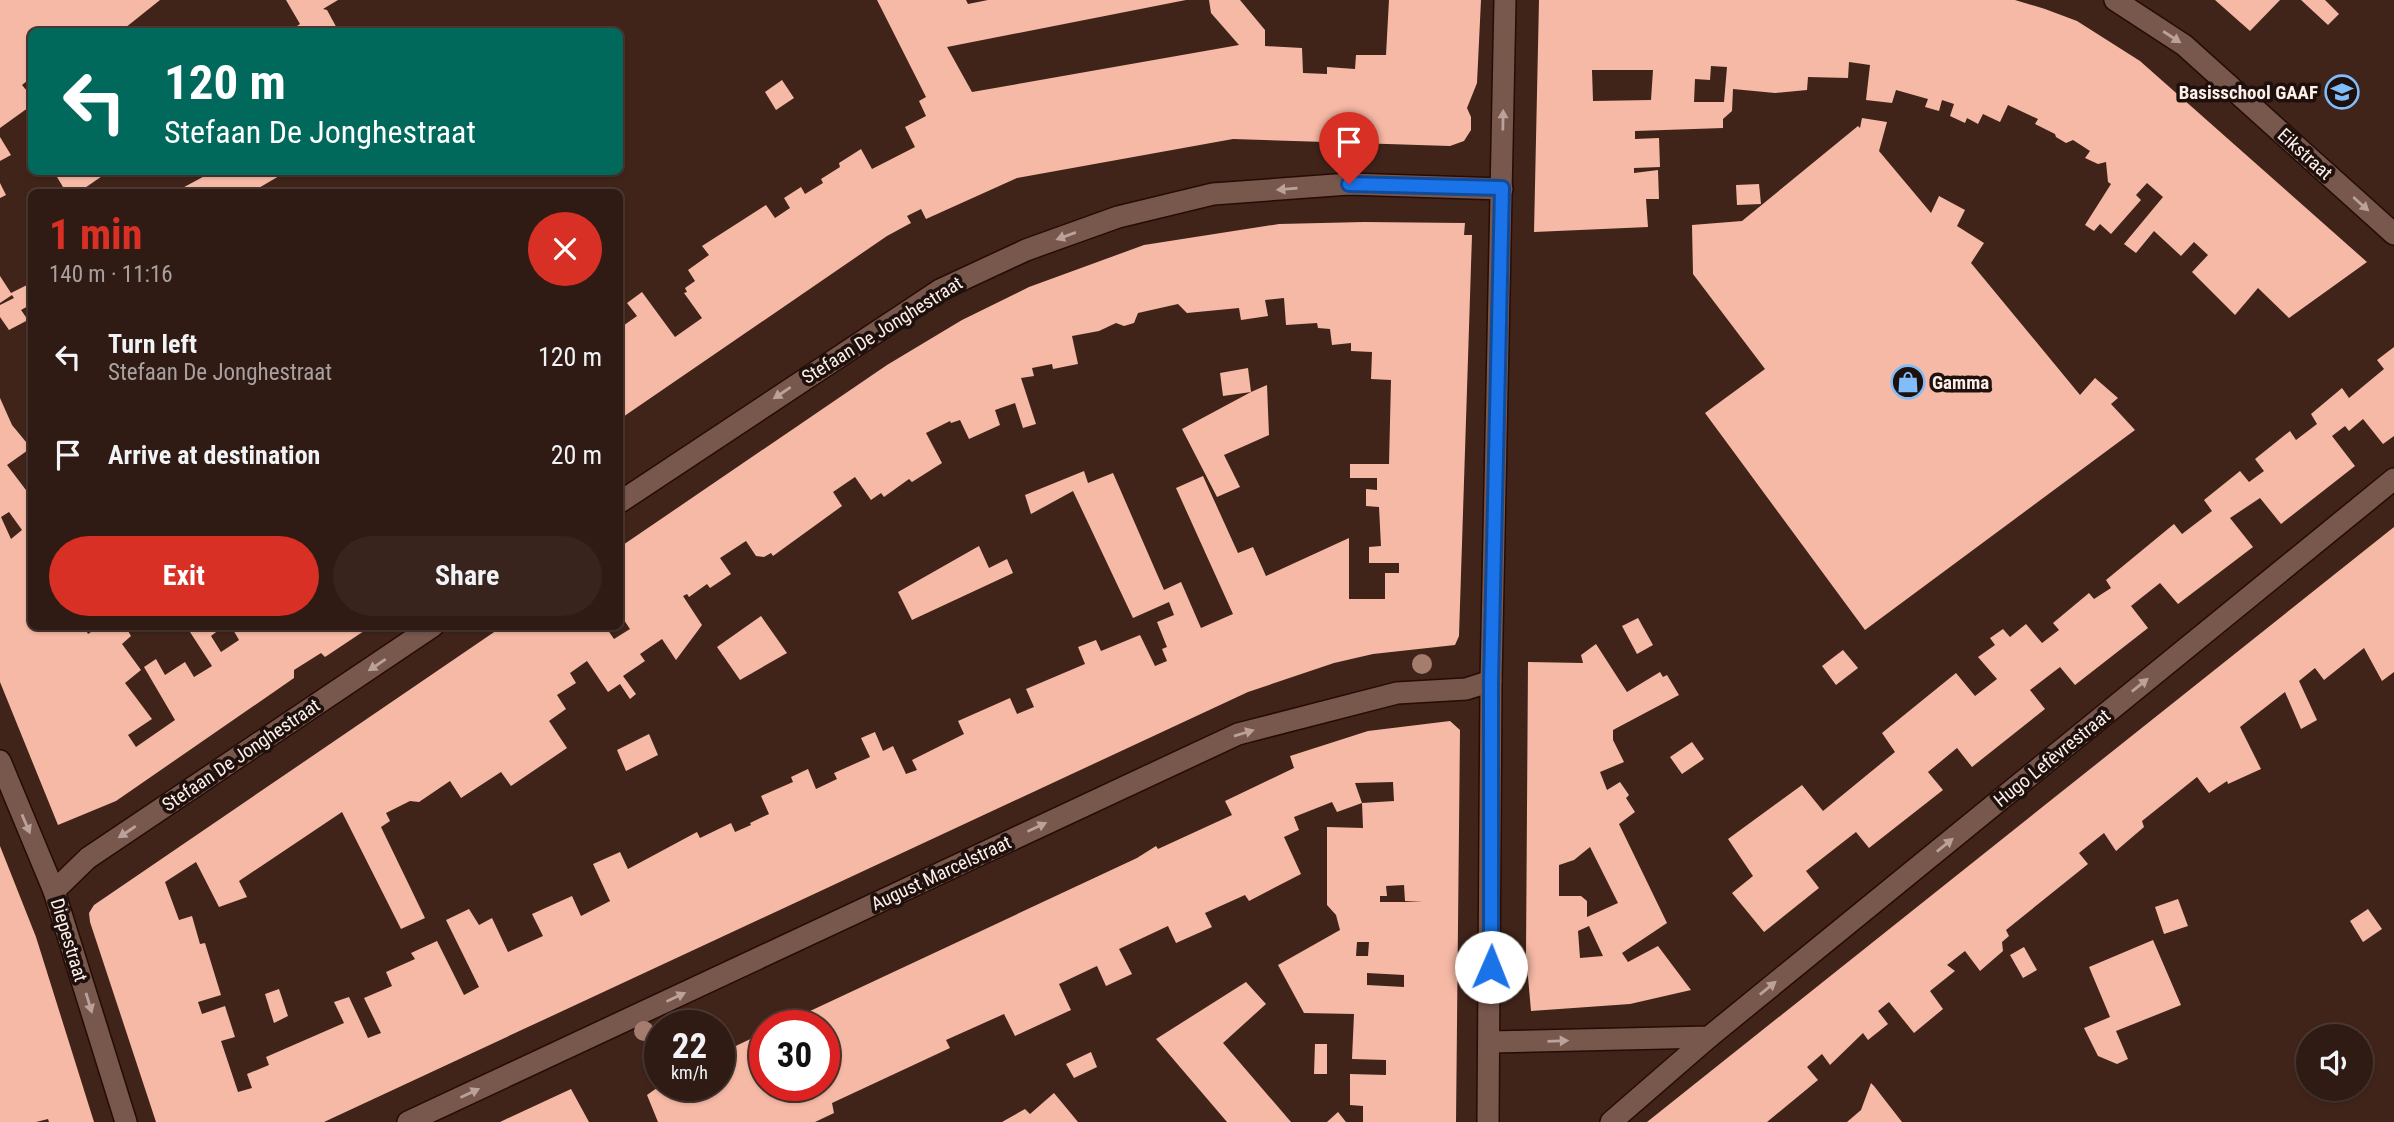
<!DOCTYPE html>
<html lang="en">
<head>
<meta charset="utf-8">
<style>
	body { margin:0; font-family:"Roboto Condensed",sans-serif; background:#38241d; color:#f1f3f6; height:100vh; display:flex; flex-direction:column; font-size:26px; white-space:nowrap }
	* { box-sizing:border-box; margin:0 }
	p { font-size:23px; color:#a8a1a0 }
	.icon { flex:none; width:38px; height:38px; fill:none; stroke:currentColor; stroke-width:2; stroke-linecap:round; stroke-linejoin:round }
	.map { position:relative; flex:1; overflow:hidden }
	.drawer { position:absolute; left:28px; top:189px; width:595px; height:441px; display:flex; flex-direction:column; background:#301b14; border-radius:10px; box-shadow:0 2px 5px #0004,0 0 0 2px #4b3934 }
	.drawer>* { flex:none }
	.banner { position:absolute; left:28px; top:28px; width:595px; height:147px; border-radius:10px; box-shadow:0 2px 5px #0004,0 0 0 2px #4b3934; background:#00695c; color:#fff; overflow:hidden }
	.fabs { position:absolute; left:2296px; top:1024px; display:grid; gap:14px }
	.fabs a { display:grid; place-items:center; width:77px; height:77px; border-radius:50%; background:#301b14; box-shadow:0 2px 5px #0004,0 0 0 2px #4b3934; font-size:35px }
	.speed { position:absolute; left:644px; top:1010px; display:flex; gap:14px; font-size:35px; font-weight:700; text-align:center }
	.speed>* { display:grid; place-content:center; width:91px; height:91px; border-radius:50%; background:#301b14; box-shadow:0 2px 5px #0004,0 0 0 2px #4b3934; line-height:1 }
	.speed small { font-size:18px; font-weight:400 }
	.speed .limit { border:10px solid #d22; background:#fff; color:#111 }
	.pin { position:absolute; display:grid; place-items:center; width:60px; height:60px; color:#fff; margin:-72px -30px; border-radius:50% 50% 50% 0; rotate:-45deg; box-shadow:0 0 7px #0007 }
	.pin .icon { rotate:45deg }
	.me { position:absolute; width:77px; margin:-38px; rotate:1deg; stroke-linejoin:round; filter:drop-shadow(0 0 5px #0008) }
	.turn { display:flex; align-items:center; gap:24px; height:147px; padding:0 21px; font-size:32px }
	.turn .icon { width:91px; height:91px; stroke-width:2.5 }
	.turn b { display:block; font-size:49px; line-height:60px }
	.round { display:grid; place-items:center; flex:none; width:74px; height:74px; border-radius:37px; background:#38241d }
	.overview { display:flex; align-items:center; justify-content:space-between; height:119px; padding:0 21px }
	h1 { font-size:42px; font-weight:700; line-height:52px; color:#d93025 }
	.action { display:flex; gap:14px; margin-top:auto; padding:14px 21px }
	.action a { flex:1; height:80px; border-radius:42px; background:#d93025; color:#fff; font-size:28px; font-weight:700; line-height:80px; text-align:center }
	.action a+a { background:#38241d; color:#f1f3f6 }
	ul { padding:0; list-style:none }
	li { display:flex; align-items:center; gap:21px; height:98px; padding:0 21px }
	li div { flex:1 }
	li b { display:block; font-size:26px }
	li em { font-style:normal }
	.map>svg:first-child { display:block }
</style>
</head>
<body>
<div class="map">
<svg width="2394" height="1122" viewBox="0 0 2394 1122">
	<rect width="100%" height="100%" fill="#40241a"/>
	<!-- building -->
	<g fill="#f6b9a5" fill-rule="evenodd">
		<path d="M0,0H160L120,32H32V77L22,85L32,97V105L0,128Z"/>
		<path d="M286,0H338L323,9L327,10L339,32H299L297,26L300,24Z"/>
		<path d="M877,0H966L968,4L988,0H1186L947,47L972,92L1239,45L1211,13L1209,0H1240L1265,30V46L1302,48L1303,73L1327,74V67L1355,69L1356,55H1386L1389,0H1481L1477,83L1467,108L1471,117V130L1464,141L1450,146L1233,139L1017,178L926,219L921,209L907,216L911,223L887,236L620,419V328L637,316L627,303L642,292L675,337L702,318L684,293L687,292L685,288L695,281L688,270L709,255L702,246L766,205L775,218L790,208L784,198L801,187L805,194L823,183L821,179L840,167L839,163L861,149L872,169L915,147L905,127L926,116L919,101L926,97Z"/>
		<path d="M1539,0H2015L2045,9L2077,21L2140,61L2367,262L2289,318L2258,288L2235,315L2192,272L2208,255L2194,242L2181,256L2154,231L2136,253L2124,244L2163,197L2147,183L2136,195L2141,200L2111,234L2100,224L2094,231L2085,225L2111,184L2108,182L2106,162L2098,164L2085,158L2090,151L2073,140L2066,143L2056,137L2055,134L2035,124L2038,119L2008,105L2000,122L1983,114L1978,124L1967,118L1965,123L1950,116L1954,104L1942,100L1939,111L1925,107L1928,99L1896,90L1892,103L1866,100L1870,65L1849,62L1848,78L1808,77L1807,90L1775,93L1733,89L1732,111L1723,119V128L1635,131V139L1659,138L1660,167L1634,168V173L1658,170L1659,199H1646L1648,227L1534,232ZM1711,66L1727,67L1724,102H1694L1695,79L1710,80ZM1592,70H1653L1651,100L1593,101Z"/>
		<path d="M2215,0H2280L2250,31Z"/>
		<path d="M2301,0H2325L2339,14L2328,25Z"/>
		<path d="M782,80L794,98L776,110L765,92Z"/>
		<path d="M1862,118L1887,122L1879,151L1931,213L1939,196L1965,210L1957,226L1984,243L1971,263L2080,395L2095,378L2118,398L2111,404L2135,430L1865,630L1705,413L1765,369L1693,274L1692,225L1742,221L1858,126L1860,128Z"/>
		<path d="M0,137L11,155L0,161Z"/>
		<path d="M54,172H108L79,192H66Z"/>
		<path d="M212,172H286L252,192H175Z"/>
		<path d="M0,183L6,195L0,198Z"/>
		<path d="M1759,184L1761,204L1737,205L1736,185Z"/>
		<path d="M1364,222L1465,223L1464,235H1472L1459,636L1455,645L1373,654L1334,663L1248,692L324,1122H156L90,922L89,913L94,905L503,626H605L614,639L630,629L620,614V547L887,365L962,320L1029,287L1144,245L1279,224ZM1284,298L1286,325L1317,323L1318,328L1330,329L1332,345L1351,343V351L1372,352L1371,379L1391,380L1389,464H1350V478H1377V490L1366,489V506L1379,507L1381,546L1369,547V563H1399V573H1385V599H1349V538L1266,576L1253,547L1238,553L1203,476L1176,488L1233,614L1201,628L1181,582L1164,590L1113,473L1088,483L1084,471L1025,495L1031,514L1073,491L1133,618L1169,602L1174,615L1157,622L1167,647L1162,649L1167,661L1155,666L1140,635L1101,651L1096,640L1078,647L1085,664L1026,689L1034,707L1017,714L1010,698L958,721L964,734L912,760L917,770L906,774L893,746L883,751L875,732L861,738L870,757L834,773L837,779L816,789L808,769L791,777L793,782L761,796L769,814L750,823L751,825L735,832L731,823L700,838L697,832L628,869L620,852L593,864L610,901L581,916L572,896L532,914L543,936L508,952L492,918L479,925L469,909L446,920L479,987L464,995L437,941L411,953L415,959L386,972L392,986L364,998L381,1033L368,1038L349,997L334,1002L344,1023L266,1057L269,1065L247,1074L252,1088L238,1092L221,1041L235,1037L225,1006L202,1014L198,1002L221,995L205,943L200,944L192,916L179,920L165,882L196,862L219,907L247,897L239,881L342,812L401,929L425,918L381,827L390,821L386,813L410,801L419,802L450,781L461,798L501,772L511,786L567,748L549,721L566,709L557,695L576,683L570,673L587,661L608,692L620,684L630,699L636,694L623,676L645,661L640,654L662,639L676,660L702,625L683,596L687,594L689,597L707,584L710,588L731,574L720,558L746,541L756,556L764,557L771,553L773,556L842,506L833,492L855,477L871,500L881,493L884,497L909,479L912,482L942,463L926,433L950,421L951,423L960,420L969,439L1000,425L995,410L1015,403L1023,428L1036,424L1021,378L1034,376L1032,368L1052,364L1053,369L1078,364L1072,336L1099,331L1116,323L1124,326L1134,323L1138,313L1178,304L1187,313L1239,308L1241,320L1268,316L1265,300Z"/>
		<path d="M0,276L11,293L27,285L32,292V304L21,310L28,320L9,330L0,317V305L14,298L12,295L0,303Z"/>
		<path d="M2394,347V436L2383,444L2363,419L2349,431L2345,426L2332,436L2355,466L2281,524L2260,498L2230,518L2253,547L2178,604L2160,583L2131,606L2148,628L2075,685L2060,667L2030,690L2045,709L1972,767L1957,748L1928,772L1943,790L1869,848L1856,832L1806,871L1819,888L1764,932L1732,893L1753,876L1728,839L1802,785L1823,811L1895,752L1882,733L1956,673L1975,696L1997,679L1978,657L1995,645L1990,638L2003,629L2010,637L2026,624L2042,643L2059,630L2053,623L2089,593L2094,599L2111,588L2106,580L2174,524L2182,534L2212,511L2204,500L2240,471L2249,482L2264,471L2255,459L2290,431L2296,440L2317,424L2311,414L2342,388L2349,398L2384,369L2377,360Z"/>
		<path d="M1248,368L1251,392L1267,385L1269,435L1224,455L1240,487L1217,497L1182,429L1251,392L1223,396L1220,373Z"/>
		<path d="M0,398L12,425L31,448L7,465L32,498V626H84L88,634L100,626H125L131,636L122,644L141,670L125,683L152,719L128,735L136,747L175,720L144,667L156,659L165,675L185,662L194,677L212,666L190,632L197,626H224L211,636L221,652L239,640L231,626H250L253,631L261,626H361L364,631L325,657L321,653L294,670V678L116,801L58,825L0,682ZM9,512L22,530L11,539L1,517Z"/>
		<path d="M2394,527V672L2382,681L2364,648L2324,680L2315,668L2299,681L2317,720L2301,729L2285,692L2240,727L2261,769L2228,784L2227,781L2209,793L2197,777L2142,821L2144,827L2116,851L2104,833L2079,853L2088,864L2006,930L2009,936L2002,942L2003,951L1980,971L1965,951L1947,965L1955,971L1930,991L1943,1009L1914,1033L1889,1002L1878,1011L1888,1024L1868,1040L1863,1033L1830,1065L1822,1054L1807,1067L1818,1080L1767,1122H1647Z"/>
		<path d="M979,546L989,568L1007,559L1013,573L912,620L898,592Z"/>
		<path d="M761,616L787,653L740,680L717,647Z"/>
		<path d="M1638,618L1653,645L1637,654L1622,626Z"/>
		<path d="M1596,644L1627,692L1660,672L1663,677L1667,675L1679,695L1613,730V740L1624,762L1600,772L1607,790L1620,782L1629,795L1626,798L1635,812L1619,824L1667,923L1622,953L1628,962L1658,946L1691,990L1630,1004L1531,1011L1526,954L1528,662L1583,663L1581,655ZM1590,847L1618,903L1587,917V901L1581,896H1559V865L1574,860ZM1589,926L1603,956L1580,958L1578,931Z"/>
		<path d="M1843,650L1858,668L1836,685L1822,666Z"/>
		<path d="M1450,721L1460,730L1456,1122H1363V1106L1350,1105V1074L1386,1075V1060L1352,1059L1354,1014L1304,1013L1278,965L1340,930L1336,915L1327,905V827L1363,828L1362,803L1394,801L1393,782L1355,783L1362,803L1337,812L1332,802L1294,817L1299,830L1284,837L1301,874L1249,901L1245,895L1205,913L1212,927L1176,943L1168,926L1119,949L1132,974L1106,986L1097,966L1059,984L1071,1010L1015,1036L1004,1014L946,1040L950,1048L832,1103L834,1113L815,1122H658L647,1095L661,1085H719V1054L765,1032V1085H824V1026H778L1137,858L1156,846L1158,849L1232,815L1225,801L1294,768L1290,756L1368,731ZM1404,885L1405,901L1423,902H1380V896H1387L1386,886ZM1357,942H1369L1368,956H1356ZM1367,973L1404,975V987L1367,985Z"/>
		<path d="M649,734L658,755L626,771L617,750Z"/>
		<path d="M1692,742L1704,759L1682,774L1670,757Z"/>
		<path d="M0,846L36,937L94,1122H49L48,1119L36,1122H0Z"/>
		<path d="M2178,899L2188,926L2164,934L2155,907Z"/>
		<path d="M2368,909L2382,929L2363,942L2350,921Z"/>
		<path d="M2153,940L2181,1005L2116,1031L2128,1059L2117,1064L2098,1056L2084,1028L2110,1017L2089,967Z"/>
		<path d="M2024,947L2037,970L2023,978L2010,955Z"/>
		<path d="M1246,982L1266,1004L1223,1043L1291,1122H1227L1156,1039Z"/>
		<path d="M279,989L288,1016L274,1023L265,994Z"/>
		<path d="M1315,1044H1327V1074H1314Z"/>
		<path d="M1091,1052L1097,1067L1074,1078L1066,1064Z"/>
		<path d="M1871,1083L1874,1086L1902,1122H1847L1861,1110Z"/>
		<path d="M571,1089L589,1122H500Z"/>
		<path d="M1054,1093L1078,1122H1002L1025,1109L1030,1114Z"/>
		<path d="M1338,1112L1346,1122H1327Z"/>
	</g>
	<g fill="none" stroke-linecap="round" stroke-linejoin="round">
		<defs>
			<g id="minor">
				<path d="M2115,0L2184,45L2394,234"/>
				<path d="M620,502L940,290L1026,250L1118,217L1213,194L1349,184L1502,189"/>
				<path d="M0,761L54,891L126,1122"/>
				<path d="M54,891L88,858L433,626"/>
				<path d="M1490,1042L1709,1037L2394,479"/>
				<path d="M408,1122L1238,734L1397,693L1466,689L1491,681"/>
				<path d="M1488,1122L1491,681L1505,0"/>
				<path d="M1611,1122L1709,1037"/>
			</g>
		</defs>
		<!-- minor casing -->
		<use href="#minor" stroke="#260c04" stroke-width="24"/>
		<!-- minor -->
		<use href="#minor" stroke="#78574d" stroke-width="21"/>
	</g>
	<!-- trees -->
	<g fill="#a57d6f">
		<circle cx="1422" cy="664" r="10"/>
		<circle cx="644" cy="1031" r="10"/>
	</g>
	<!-- one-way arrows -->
	<defs><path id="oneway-solid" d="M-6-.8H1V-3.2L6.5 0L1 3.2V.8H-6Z" transform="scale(1.75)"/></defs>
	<g fill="#baa29a">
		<use href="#oneway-solid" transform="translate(2172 37) rotate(33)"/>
		<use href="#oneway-solid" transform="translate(1503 120) rotate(-89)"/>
		<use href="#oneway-solid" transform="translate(1287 189) rotate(175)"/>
		<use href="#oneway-solid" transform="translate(2361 204) rotate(42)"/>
		<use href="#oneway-solid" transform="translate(1066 236) rotate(160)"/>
		<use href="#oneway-solid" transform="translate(782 393) rotate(146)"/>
		<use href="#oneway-solid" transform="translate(377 665) rotate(146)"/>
		<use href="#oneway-solid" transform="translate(2140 685) rotate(-39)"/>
		<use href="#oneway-solid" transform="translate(1244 733) rotate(-17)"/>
		<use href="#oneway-solid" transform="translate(26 824) rotate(67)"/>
		<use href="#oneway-solid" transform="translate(1037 827) rotate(-25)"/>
		<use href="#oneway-solid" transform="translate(127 832) rotate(146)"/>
		<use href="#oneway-solid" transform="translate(1945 845) rotate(-39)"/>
		<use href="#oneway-solid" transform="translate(1768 988) rotate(-39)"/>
		<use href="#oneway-solid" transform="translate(676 997) rotate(-25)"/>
		<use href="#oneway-solid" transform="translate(89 1003) rotate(73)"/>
		<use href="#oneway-solid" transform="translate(1558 1041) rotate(-2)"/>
		<use href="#oneway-solid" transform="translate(470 1093) rotate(-25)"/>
	</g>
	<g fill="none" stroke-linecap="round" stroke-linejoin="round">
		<defs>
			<path id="route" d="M1349,184L1502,188L1491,681V967"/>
		</defs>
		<!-- route casing -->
		<use href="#route" stroke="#114b97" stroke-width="18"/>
		<!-- route -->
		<use href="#route" stroke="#1a73e8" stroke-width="12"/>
	</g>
	<!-- icons -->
	<defs>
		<symbol id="school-ring" viewBox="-11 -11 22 22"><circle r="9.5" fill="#1e110d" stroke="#80bdfa" stroke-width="1.5"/><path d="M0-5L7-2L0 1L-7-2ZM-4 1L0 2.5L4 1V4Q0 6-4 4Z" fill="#80bdfa"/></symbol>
		<symbol id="shop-ring" viewBox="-11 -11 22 22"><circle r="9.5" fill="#1e110d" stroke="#80bdfa" stroke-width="1.5"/><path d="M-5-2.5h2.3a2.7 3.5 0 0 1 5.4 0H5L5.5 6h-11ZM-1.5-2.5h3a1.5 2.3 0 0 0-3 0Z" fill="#80bdfa"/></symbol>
	</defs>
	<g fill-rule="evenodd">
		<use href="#school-ring" x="2323" y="73" width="38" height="38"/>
		<use href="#shop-ring" x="1889" y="363" width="38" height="38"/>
	</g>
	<g text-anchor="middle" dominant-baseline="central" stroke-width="7" stroke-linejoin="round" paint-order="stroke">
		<!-- poi labels -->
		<g font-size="19" font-weight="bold" fill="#fdeee8" stroke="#1e110d" text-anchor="end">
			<text x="2318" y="92">Basisschool GAAF</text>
			<text x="1932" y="382" text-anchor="start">Gamma</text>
		</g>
		<!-- street labels -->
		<g font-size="19" fill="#fdeee8" stroke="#1e110d">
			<text transform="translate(2305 154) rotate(42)">Eikstraat</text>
			<text transform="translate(882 330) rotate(-32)">Stefaan De Jonghestraat</text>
			<text transform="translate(241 755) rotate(-34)">Stefaan De Jonghestraat</text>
			<text transform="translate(2052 758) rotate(-39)">Hugo Lefèvrestraat</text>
			<text transform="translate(941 873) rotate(-25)">August Marcelstraat</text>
			<text transform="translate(69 940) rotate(73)">Diepestraat</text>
		</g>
	</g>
</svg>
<div class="fabs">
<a><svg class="icon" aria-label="sound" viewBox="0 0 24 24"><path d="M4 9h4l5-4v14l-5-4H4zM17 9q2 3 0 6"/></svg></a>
</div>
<div class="speed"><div>22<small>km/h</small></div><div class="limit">30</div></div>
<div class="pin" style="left:1349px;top:184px;background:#d93025"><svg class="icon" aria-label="arrive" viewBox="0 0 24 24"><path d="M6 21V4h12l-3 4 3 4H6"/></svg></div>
<svg class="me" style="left:1491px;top:967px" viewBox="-20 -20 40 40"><circle r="19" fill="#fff"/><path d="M0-13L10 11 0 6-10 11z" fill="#1a73e8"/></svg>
<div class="banner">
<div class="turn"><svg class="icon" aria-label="left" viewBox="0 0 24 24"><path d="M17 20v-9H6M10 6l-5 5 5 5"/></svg><div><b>120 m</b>Stefaan De Jonghestraat</div></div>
</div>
<section class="drawer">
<div class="overview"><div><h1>1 min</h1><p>140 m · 11:16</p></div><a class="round" style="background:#d93025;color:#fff"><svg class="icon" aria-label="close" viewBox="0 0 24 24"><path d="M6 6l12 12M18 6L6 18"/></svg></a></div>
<ul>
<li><svg class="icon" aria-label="left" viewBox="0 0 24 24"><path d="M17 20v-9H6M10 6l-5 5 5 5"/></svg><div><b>Turn left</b><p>Stefaan De Jonghestraat</p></div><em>120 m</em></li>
<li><svg class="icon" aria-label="arrive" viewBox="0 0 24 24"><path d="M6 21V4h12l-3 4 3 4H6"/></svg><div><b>Arrive at destination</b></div><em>20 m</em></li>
</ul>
<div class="action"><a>Exit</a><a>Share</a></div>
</section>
</div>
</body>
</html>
